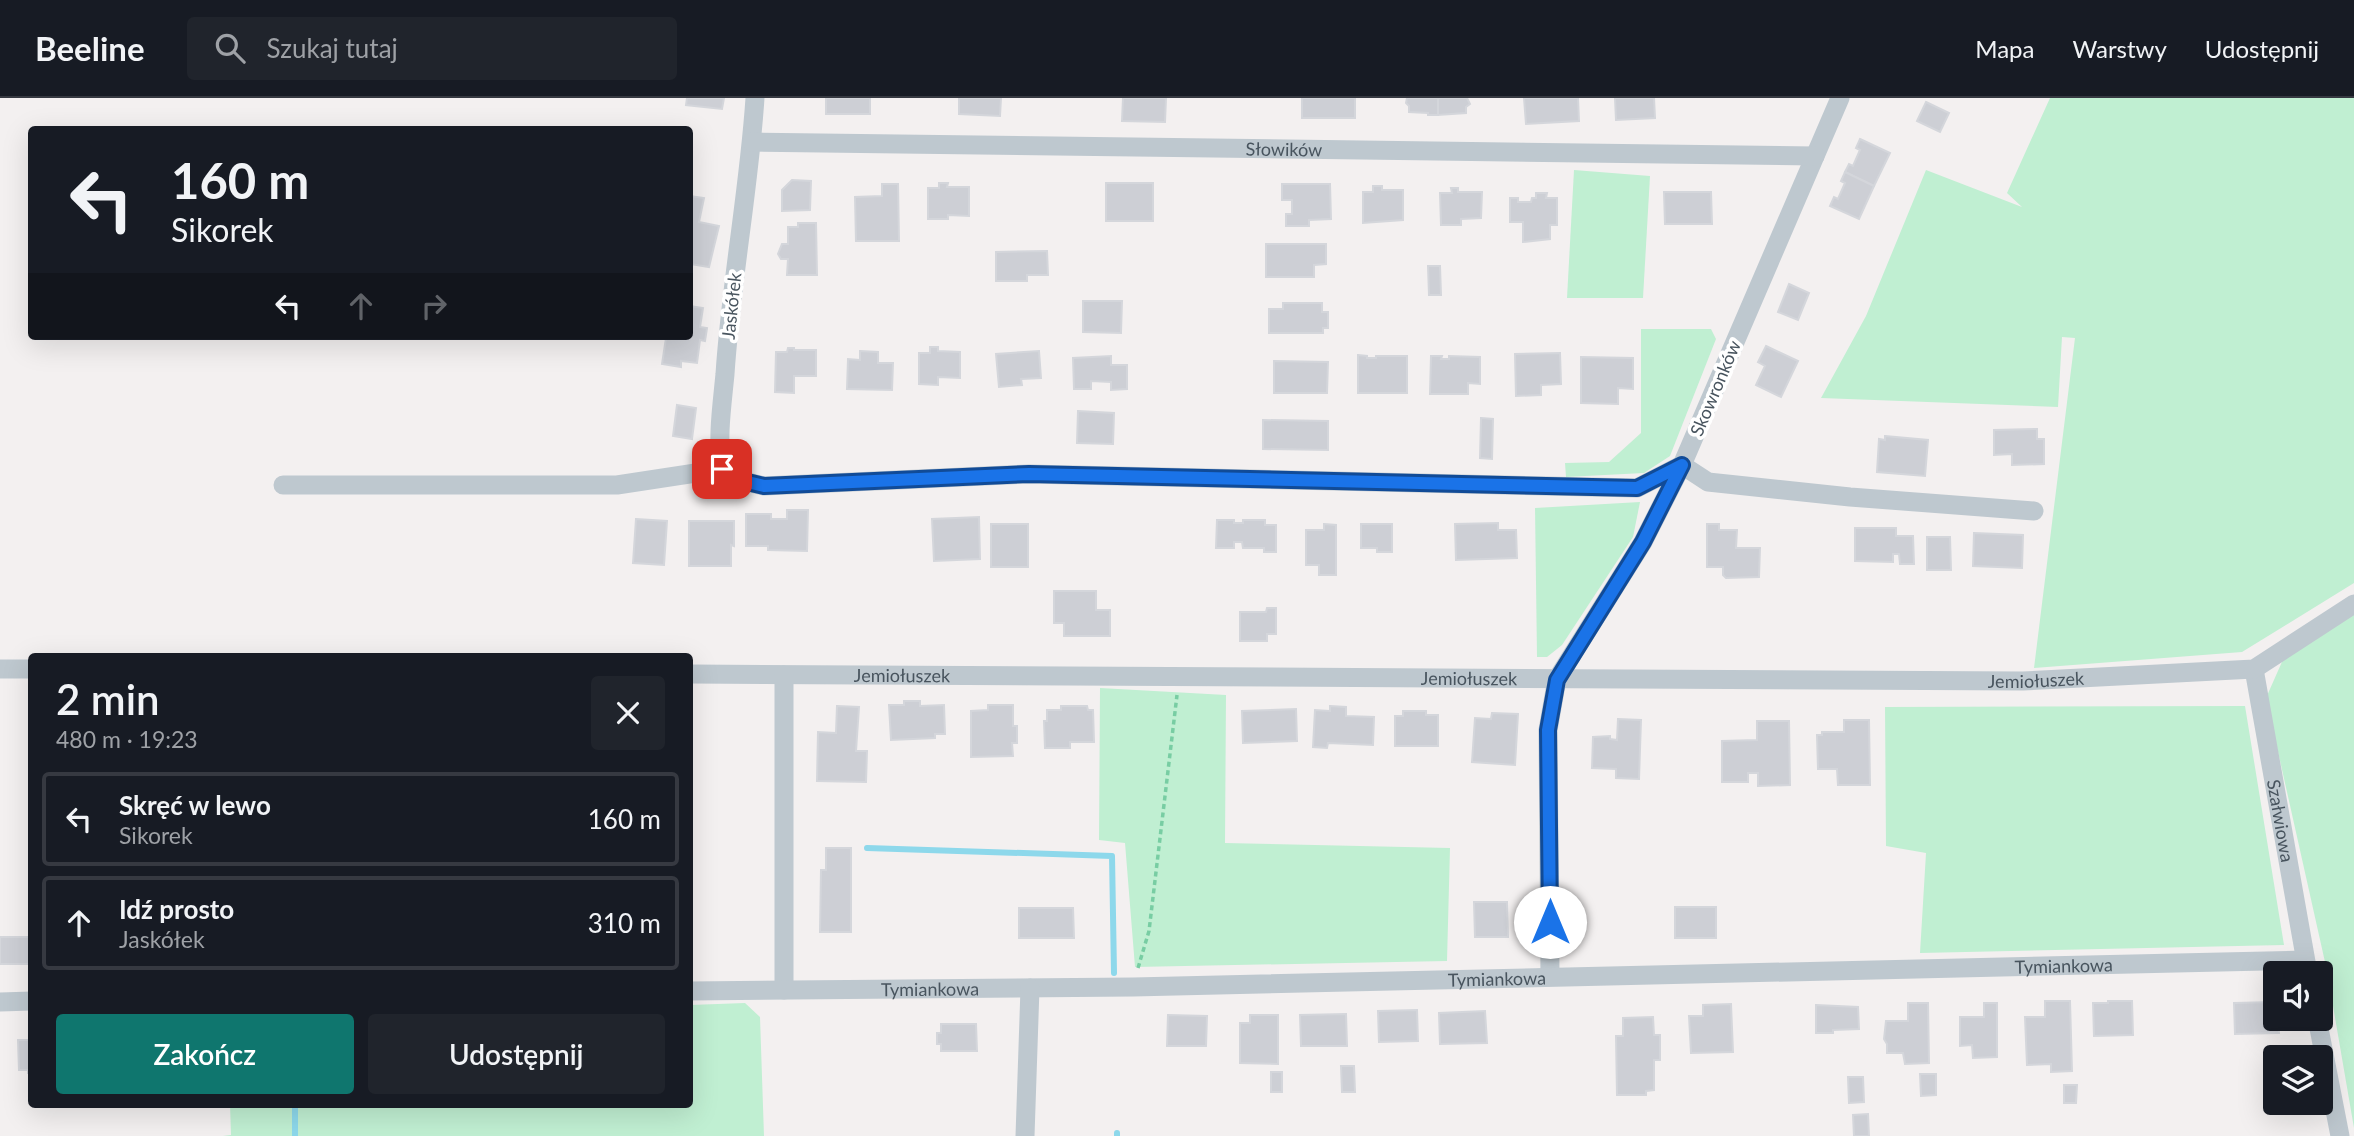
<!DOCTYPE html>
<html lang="pl">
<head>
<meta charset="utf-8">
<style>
	body { margin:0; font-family:Lato,sans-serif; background:#20242c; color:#f1f3f6; height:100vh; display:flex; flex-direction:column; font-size:26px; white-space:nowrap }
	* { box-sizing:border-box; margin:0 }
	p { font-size:23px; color:#9ea1a6 }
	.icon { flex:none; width:38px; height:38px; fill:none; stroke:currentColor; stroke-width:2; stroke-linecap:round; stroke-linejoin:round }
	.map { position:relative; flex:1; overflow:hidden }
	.side { position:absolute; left:28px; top:555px; width:665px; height:455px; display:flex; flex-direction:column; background:#171b24; border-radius:7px; box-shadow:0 7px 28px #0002 }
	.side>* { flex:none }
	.top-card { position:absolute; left:28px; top:28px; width:665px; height:214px; border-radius:7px; box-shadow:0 7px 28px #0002; background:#171b24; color:#f1f3f6; overflow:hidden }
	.controls { position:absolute; left:2263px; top:863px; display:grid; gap:14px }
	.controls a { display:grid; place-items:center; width:70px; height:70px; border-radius:7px; background:#171b24; box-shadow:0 7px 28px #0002; font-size:35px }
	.pin { position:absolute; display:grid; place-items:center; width:60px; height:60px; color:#fff; margin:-30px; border-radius:14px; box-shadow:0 4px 10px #0006 }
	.me { position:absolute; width:77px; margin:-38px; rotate:0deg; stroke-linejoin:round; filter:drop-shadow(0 0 5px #0008) }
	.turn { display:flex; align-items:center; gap:24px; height:147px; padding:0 28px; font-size:32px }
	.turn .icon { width:91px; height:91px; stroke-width:2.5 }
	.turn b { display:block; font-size:49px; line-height:60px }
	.lanes { display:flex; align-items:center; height:66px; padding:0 28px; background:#0003; justify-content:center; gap:35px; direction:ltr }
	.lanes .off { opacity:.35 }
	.round { display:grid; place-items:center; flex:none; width:74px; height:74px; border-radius:7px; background:#20242c }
	.summary { display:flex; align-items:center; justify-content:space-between; height:119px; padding:0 28px }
	h1 { font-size:42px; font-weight:600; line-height:52px }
	.primary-button { display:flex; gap:14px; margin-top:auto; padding:14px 28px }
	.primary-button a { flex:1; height:80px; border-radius:7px; background:#0f766e; color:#fff; font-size:28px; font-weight:600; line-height:80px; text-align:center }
	.primary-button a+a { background:#20242c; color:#f1f3f6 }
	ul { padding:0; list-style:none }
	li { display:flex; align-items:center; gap:21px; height:94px; margin:0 14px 10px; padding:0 14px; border:4px solid #363941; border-radius:7px }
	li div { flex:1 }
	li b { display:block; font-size:26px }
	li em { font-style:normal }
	header { display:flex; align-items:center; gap:42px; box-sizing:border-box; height:98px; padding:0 35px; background:#171b24; border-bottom:2px solid #363941 }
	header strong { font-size:33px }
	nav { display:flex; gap:38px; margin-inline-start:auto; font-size:24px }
	.search { width:490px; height:63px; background:#20242c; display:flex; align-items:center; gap:18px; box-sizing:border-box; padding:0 24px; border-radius:7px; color:#9ea1a6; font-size:26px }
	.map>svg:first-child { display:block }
</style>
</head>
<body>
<header>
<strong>Beeline</strong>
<div class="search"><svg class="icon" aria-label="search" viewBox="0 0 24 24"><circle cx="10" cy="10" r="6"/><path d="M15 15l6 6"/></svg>Szukaj tutaj</div>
<nav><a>Mapa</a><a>Warstwy</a><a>Udostępnij</a></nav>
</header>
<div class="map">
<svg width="2354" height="1038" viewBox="0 0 2354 1038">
	<rect width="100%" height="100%" fill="#f3f0f0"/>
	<!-- green -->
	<g fill="#c0efd2">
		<path d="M2050,0H2354V485L2242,554L2034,570L2075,240L2062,239L2058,309L1821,300L1866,218L1926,72L2022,109L2007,95Z"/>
		<path d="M1574,72L1650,78L1643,200H1567Z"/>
		<path d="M1641,231H1711L1716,241L1670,358L1644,375L1566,379L1565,365L1609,364L1641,335Z"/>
		<path d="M1640,404L1633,439L1562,547L1547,559H1537L1535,410Z"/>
		<path d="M2354,515V1030L2327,873L2266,600L2285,557Z"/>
		<path d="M1100,590L1226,597L1225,745L1450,750L1447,863L1135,869L1125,745L1099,742Z"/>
		<path d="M2245,608L2284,847L1920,855L1926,755L1886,748L1885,609Z"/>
		<path d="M745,905L760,919L764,1038H223L231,1037L230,1006H690V907Z"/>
	</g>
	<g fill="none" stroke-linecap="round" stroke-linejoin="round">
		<!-- stream -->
		<g stroke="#8dd8eb" stroke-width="6">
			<path d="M867,750L1112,758L1114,875"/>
			<path d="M1117,1035V1038"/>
			<path d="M295,1038V1006"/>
		</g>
	</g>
	<!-- building -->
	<g fill="#cdcfd5" stroke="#d4d6db" stroke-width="2">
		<path d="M687,0H724L722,11L686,7Z"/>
		<rect x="826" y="0" width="44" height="16"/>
		<path d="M959,0H1001L1000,18L959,16Z"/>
		<path d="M1123,0H1166L1165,24L1122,23Z"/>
		<rect x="1302" y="0" width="53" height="20"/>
		<path d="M1407,0H1438V17H1428V15L1409,14V8L1406,5Z"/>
		<path d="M1438,0H1467L1470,6L1466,9V15L1438,17Z"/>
		<path d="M1524,0H1578L1579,23L1526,26Z"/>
		<path d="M1615,0H1654L1655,20L1616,22Z"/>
		<path d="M1926,4L1949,15L1940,34L1917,23Z"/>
		<path d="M1860,41L1890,55L1874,88L1845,74L1849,66L1853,68L1860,52L1856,50Z"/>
		<path d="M1845,74L1874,88L1859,121L1830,108L1834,99L1838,101L1845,85L1841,83Z"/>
		<path d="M792,82L811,83L810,112L782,113V92Z"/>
		<path d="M939,85H948L947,89H969V118L948,117V121H928V90H939Z"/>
		<rect x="1106" y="85" width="47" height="38"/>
		<path d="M882,86H898L899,143H856L855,99L882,98Z"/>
		<path d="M1282,86H1330L1331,121L1309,122V128H1286V116H1292V102H1282Z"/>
		<path d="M1373,88H1382V92H1403V122L1363,125V94H1373Z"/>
		<path d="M1451,90H1458V94H1482L1481,120L1461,121V127H1441L1440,95H1452Z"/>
		<path d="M1664,94H1711L1712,126H1665Z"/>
		<path d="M1536,95H1547L1546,100H1557V127H1550V141L1523,144V124H1510V100H1518V104H1531L1532,100H1536Z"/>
		<path d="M690,98L704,100L699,124L719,128L709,169L690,166Z"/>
		<path d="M798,125H816L817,177H787L788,161H781L778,156L782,146H788V129H798Z"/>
		<path d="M1266,146H1326V166L1314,167V179H1266Z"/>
		<path d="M1047,153L1048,177H1027V183H996V154Z"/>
		<path d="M1428,168H1440L1441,197H1429Z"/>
		<path d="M1789,186L1809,195L1798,222L1778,214Z"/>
		<path d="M1083,203H1122L1121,235L1083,234Z"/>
		<path d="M1283,205H1322V214H1328V230H1323V235H1269V211H1283Z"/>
		<path d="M690,208L703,210L700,229L707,230L705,243L700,242L697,265L681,263V269L662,266L666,240L652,238H690Z"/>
		<path d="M1766,248L1798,263L1781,299L1756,287L1765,268L1758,264Z"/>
		<path d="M930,249H938V253L960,254V280L938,279V287L919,286V255H930Z"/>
		<path d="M788,250H794V252H816V278H794V295L775,294L776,254H787Z"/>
		<path d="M860,253L878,254V265H893L892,292L847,291L848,261L860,262Z"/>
		<path d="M1039,253L1041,280L1021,281L1022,287L999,289L996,256Z"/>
		<path d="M1560,255L1561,286L1541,287V297L1516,298L1515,256Z"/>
		<path d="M1358,257L1367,258V260H1376V258H1407V295H1358Z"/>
		<path d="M1111,258V267H1127V291L1111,292V284L1091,283V291H1074L1073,260Z"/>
		<path d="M1431,258H1442L1441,261H1449V258L1480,259V286L1468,285V296H1430Z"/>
		<path d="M1581,259L1633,260V291L1618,290V306L1581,305Z"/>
		<path d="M1274,263L1328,264L1327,295H1274Z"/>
		<path d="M677,307L696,310L692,341L673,338Z"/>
		<path d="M1078,313L1114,315L1113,346L1077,345Z"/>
		<path d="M1481,320L1493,321L1492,361L1480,360Z"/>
		<path d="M1263,322L1328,323V352L1263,351Z"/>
		<path d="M2037,331V341H2044V366L2012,367V356L1994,357V332Z"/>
		<path d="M1885,338L1928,342L1925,378L1877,374L1879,341L1885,342Z"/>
		<path d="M787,412H808L807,453L768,452V448H746V416H771V421H787Z"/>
		<path d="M979,419L980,461L934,463L932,421Z"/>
		<path d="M636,421L667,423L664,467L633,465Z"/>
		<path d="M1217,422H1234V425H1243V422H1265V427H1276V454H1264V450H1243L1242,444H1234V450H1216Z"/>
		<path d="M689,423H734V448L731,447V468H689Z"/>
		<path d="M1498,425V432H1516L1517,460L1456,462L1455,426Z"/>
		<rect x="991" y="426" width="37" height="43"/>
		<path d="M1324,426L1336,427V477H1319V467H1306V432H1324Z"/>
		<path d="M1361,426H1392V454H1377V450H1361Z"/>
		<path d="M1707,426H1719V432H1737L1736,450H1760L1759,479L1726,480L1723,477V469H1707Z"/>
		<path d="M1855,430H1896V438H1913L1914,466H1900L1899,456H1893V464L1855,463Z"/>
		<path d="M1974,435L2023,437L2022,470L1973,468Z"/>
		<path d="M1927,439H1950L1951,472H1927Z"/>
		<path d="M1054,493H1096V512H1110V538H1064V525H1054Z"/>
		<path d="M1267,510H1276V536H1267V543H1240V514H1266Z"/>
		<path d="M904,603H920V608L944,607L945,636H935V640L891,642L889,607H904Z"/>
		<path d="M988,607H1013V628H1017V645H1012L1013,658L971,659V613L988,612Z"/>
		<path d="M837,608L859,609L856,653H867L866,684L817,683L818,634L836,635Z"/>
		<path d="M1061,608H1087L1088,612H1093L1094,644H1070V650H1045L1044,623H1047V612H1061Z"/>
		<path d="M1330,608L1346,609V618L1374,619L1373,647L1328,645L1327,650L1313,649L1315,612L1330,613Z"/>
		<path d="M1296,611L1297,643L1243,645L1242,613Z"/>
		<path d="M1403,613H1426V617H1438V648H1395V618H1403Z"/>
		<path d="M1492,615L1518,616L1515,667L1472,664L1475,620L1491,621Z"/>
		<path d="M1618,621L1641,622L1639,681L1616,680V671L1592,670L1593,639L1610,638V641L1617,642Z"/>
		<path d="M1844,622H1869L1870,687H1838L1837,671H1818L1817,637H1822V634H1844Z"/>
		<path d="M1757,623H1789L1790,687L1758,688V675H1748V684H1722V643L1757,642Z"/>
		<path d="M826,750H851V834H820L821,772H826Z"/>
		<path d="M1474,804H1507L1508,839H1475Z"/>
		<rect x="1675" y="809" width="41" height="31"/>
		<path d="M1019,810H1073L1074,840H1019Z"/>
		<rect x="0" y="839" width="31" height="27"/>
		<path d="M2045,903H2070L2072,973L2051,974V966L2027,967L2025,919H2045Z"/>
		<path d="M2108,903H2132L2133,937L2094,938L2093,905H2108Z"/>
		<path d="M2275,904V920H2278L2279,935L2235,936L2234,905Z"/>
		<path d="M1908,905H1928L1929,965L1905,966L1903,955H1887V946L1884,941L1886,923H1908Z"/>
		<path d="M1984,905H1997V959L1973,960L1972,947L1960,948V919H1984Z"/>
		<path d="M1731,906L1733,954L1691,955L1689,918H1703V907Z"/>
		<path d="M1816,907L1858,909L1859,931L1833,932V935H1816Z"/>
		<path d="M1417,912L1418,943L1379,944L1378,913Z"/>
		<path d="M1485,913L1487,945L1440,946L1439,915Z"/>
		<path d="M1346,916L1347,948H1301L1300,917Z"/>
		<path d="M1168,917L1207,918L1206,948H1167Z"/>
		<path d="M1250,917H1278V966L1240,965V925H1250Z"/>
		<path d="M1653,919L1654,937H1660V962H1654V992L1646,993V997H1617L1616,938H1623V920Z"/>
		<path d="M941,926H976L977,953H941V946H937V935H941Z"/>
		<path d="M18,942H32V975H28V972H19Z"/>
		<path d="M1341,968H1354L1355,994H1342Z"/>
		<rect x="1271" y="974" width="11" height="20"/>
		<path d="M1920,976H1936V997L1921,998Z"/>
		<path d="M1848,979H1863L1864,1004L1849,1005Z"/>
		<path d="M2064,987H2077L2076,1005H2064Z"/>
		<path d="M1868,1016L1869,1038H1854L1853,1017Z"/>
	</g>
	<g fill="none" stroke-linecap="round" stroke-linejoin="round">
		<!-- path -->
		<path stroke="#78cda3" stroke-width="3.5" stroke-dasharray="5 3.5" stroke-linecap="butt" d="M1138,870L1149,833L1177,597"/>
		<!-- street -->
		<g stroke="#bec8cf" stroke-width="19">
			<path d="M755,0C749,92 731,183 725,276C722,308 717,339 722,371L739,382L764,388L1029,376L1637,390L1682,367"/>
			<path d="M1840,0L1682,367L1708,384L1850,399L2034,413"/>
			<path id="s1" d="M752,44L1815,58"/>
			<path d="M283,387H617L722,371"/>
			<path d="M0,571H32"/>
			<path id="s2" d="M2254,571L2308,875"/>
			<path id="s3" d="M690,576L2023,583L2254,571L2354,506"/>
			<path d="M784,577V892"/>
			<path d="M1550,878L1548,632L1557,581L1643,444L1682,367"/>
			<path id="s4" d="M690,893L1133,889L2305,862"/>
			<path d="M0,904L32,903"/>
			<path d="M2317,920L2340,1038"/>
			<path d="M1025,1038L1030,890"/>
		</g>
	</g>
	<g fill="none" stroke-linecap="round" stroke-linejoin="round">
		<defs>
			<path id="route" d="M722,371L739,382L764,388L1029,376L1637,390L1682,367L1643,444L1557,582L1548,632L1550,824"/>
		</defs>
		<!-- route casing -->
		<use href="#route" stroke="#114b97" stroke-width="18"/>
		<!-- route -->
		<use href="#route" stroke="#1a73e8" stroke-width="12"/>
	</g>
	<g text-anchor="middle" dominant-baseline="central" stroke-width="7" stroke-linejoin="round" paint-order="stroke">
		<!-- street labels -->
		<g font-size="18" fill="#48545e" stroke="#fff">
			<text stroke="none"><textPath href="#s1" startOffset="532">Słowików</textPath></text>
			<text transform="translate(731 208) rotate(-84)">Jaskółek</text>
			<text transform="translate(1715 290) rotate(-67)">Skowronków</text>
			<text stroke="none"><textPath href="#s3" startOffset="212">Jemiołuszek</textPath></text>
			<text stroke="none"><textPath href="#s3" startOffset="779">Jemiołuszek</textPath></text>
			<text stroke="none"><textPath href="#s3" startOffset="1346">Jemiołuszek</textPath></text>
			<text stroke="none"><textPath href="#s2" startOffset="154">Szałwiowa</textPath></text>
			<text stroke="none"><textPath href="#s4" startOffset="1374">Tymiankowa</textPath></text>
			<text stroke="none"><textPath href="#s4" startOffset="807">Tymiankowa</textPath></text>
			<text stroke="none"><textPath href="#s4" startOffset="240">Tymiankowa</textPath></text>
		</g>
	</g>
</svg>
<div class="controls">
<a><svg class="icon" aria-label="sound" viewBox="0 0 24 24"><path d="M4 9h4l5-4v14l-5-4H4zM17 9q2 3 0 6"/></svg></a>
<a><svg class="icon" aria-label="layers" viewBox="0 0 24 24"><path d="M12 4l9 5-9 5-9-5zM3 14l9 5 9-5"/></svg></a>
</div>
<div class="pin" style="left:722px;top:371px;background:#d93025"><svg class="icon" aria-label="arrive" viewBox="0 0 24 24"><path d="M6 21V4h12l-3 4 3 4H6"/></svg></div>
<svg class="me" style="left:1550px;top:824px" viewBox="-20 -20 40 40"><circle r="19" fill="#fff"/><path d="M0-13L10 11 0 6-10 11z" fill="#1a73e8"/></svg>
<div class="top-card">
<div class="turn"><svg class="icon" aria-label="left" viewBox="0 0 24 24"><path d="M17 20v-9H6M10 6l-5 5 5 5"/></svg><div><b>160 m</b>Sikorek</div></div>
<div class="lanes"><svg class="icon" aria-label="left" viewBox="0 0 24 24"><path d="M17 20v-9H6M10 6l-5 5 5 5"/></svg><svg class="icon off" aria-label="ahead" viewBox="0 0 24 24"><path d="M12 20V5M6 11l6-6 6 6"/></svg><svg class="icon off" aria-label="right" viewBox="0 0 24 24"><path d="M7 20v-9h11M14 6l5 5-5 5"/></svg></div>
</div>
<section class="side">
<div class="summary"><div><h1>2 min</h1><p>480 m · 19:23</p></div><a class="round"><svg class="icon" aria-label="close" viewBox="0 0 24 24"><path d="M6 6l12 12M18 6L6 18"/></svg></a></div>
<ul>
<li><svg class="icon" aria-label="left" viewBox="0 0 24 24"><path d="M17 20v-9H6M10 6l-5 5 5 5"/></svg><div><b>Skręć w lewo</b><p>Sikorek</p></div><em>160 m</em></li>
<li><svg class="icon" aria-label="ahead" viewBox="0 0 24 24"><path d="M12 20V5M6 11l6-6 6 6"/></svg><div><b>Idź prosto</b><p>Jaskółek</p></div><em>310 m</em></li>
</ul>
<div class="primary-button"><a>Zakończ</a><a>Udostępnij</a></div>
</section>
</div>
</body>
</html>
